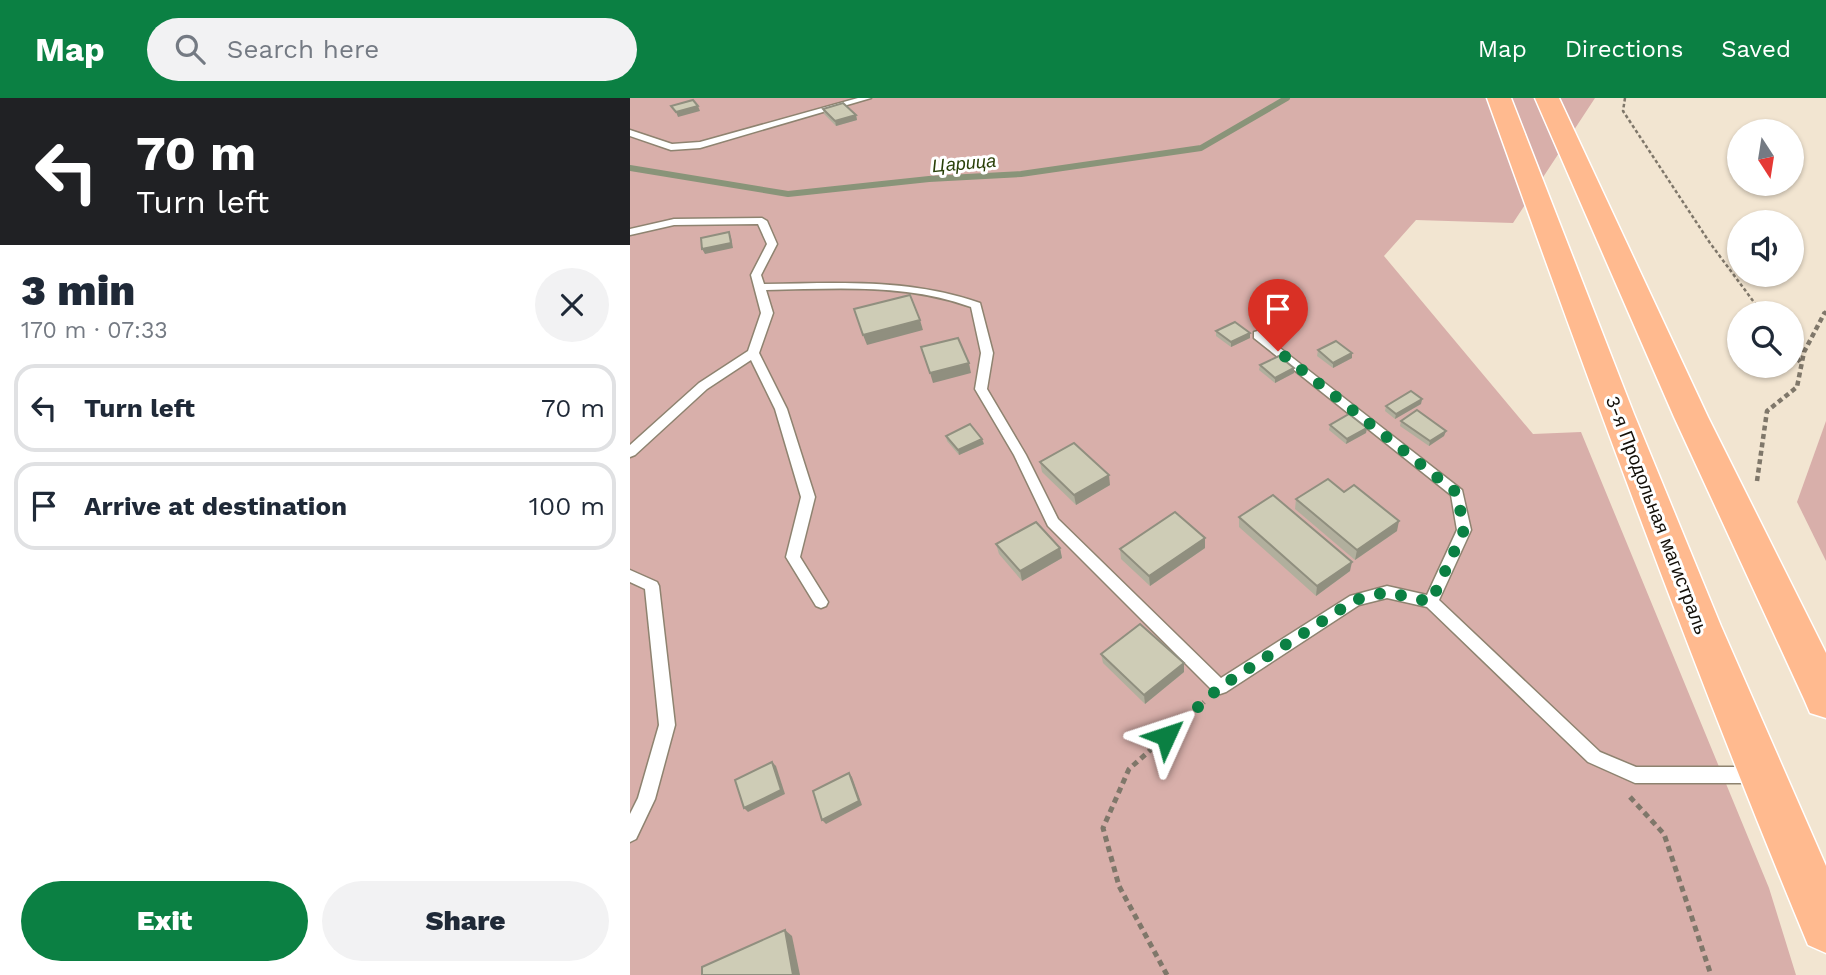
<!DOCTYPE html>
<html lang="en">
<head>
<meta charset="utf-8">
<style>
	body { margin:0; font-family:"Work Sans",sans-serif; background:#f2f2f3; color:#1f2937; height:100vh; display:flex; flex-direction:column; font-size:26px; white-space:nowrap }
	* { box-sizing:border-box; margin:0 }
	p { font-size:23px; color:#747a83 }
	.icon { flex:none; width:38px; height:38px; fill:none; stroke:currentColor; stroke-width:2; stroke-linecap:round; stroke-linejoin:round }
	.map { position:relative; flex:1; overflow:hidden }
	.drawer { display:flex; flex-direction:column; background:#fff; width:630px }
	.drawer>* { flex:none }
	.banner { background:#202124; color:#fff; overflow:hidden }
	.needle { width:46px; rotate:168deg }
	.buttons { position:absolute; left:1097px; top:21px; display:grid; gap:14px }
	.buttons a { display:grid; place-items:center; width:77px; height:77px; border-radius:50%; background:#fff; box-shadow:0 2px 5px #0004; font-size:35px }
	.pin { position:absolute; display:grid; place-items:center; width:60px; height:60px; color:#fff; margin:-72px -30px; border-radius:50% 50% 50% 0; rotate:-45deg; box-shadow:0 0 7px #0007 }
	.pin .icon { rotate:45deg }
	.me { position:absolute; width:77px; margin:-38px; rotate:48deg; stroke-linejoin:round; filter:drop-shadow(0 0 5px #0008) }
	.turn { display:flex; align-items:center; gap:24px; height:147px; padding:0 21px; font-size:32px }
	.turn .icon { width:91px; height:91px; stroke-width:2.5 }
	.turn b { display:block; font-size:49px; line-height:60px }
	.round { display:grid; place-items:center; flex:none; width:74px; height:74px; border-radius:37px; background:#f2f2f3 }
	.headline { display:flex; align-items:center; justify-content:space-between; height:119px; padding:0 21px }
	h1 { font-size:42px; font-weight:800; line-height:52px }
	.action { display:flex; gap:14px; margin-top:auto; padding:14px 21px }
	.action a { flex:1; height:80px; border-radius:42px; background:#0b8043; color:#fff; font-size:28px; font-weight:800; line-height:80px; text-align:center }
	.action a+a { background:#f2f2f3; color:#1f2937 }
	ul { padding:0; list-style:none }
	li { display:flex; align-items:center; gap:21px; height:88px; margin:0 14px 10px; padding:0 7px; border:4px solid #e0e1e3; border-radius:21px }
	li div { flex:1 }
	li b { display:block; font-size:26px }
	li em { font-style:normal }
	header { display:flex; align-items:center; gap:42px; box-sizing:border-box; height:98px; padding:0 35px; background:#0b8043; color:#fff }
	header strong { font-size:33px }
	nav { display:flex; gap:38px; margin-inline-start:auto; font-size:24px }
	.search { width:490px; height:63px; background:#f2f2f3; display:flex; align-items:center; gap:18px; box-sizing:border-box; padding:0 24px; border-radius:38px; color:#747a83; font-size:26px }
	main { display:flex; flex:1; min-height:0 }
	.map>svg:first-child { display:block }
</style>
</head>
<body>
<header>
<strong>Map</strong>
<div class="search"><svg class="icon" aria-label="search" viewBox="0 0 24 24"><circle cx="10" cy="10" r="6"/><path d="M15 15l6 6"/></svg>Search here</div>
<nav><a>Map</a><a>Directions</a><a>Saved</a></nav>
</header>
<main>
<section class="drawer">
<div class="banner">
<div class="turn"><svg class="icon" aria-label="left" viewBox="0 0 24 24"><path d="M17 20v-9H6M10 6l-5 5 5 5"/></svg><div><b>70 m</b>Turn left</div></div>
</div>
<div class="headline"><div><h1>3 min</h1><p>170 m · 07:33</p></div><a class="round"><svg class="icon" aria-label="close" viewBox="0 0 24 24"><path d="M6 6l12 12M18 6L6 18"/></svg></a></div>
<ul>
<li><svg class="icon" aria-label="left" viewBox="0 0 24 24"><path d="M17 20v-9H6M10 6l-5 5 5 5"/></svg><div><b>Turn left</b></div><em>70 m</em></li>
<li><svg class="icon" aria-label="arrive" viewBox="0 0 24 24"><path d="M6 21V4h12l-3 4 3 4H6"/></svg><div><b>Arrive at destination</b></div><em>100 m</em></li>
</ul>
<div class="action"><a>Exit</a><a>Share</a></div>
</section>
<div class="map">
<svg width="1196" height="877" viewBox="0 0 1196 877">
	<rect width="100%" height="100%" fill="#f2e5d1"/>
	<!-- green -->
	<g fill="#d8afaa">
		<path d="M0,0H965L883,125L786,122L754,158L903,336L951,334L1139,790L1166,877H0Z"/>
		<path d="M1196,323V463L1167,404Z"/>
	</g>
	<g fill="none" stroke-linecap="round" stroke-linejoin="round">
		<!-- stream -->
		<path stroke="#899479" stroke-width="6" d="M0,70L158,96L299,81L391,76L571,50L657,0"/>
		<defs>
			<g id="service">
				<path d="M228,0H241L70,50L41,52L0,38V32L42,46L70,44Z"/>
				<path d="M132,120L137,123L147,146L131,177L134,186C208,185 279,180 350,205L363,255L357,291L396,357L428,421L591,580L720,498L757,488L797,497L827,432L821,397L624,240V234L628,233L832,392L841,432L809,502L970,654L1006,669H1126L1132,671L1135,677L1132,683L1126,685H1005L958,664L797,509L757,500L729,507L596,594L590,596L584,594L418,428L384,357L345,291L351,255L341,209C274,185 205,191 136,192L143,215L129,255L157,311L185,399L170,459L198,504L196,508L191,510L186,508L156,459L171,399L145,311L121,262L77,291L5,357L0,359V347L69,285L118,253L131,215L121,177L137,146L128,126L44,127L0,137V131L44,121Z"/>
				<path d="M0,472L27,484L29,488L45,627L25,701L6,741L0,744V716L8,700L29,627L15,491L0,484Z"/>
			</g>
			<g id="trunk">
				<path d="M857,0H881L1004,316L1091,528L1196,768V855L1178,847C1062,568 959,285 857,0Z"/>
				<path d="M905,0H929L1078,319L1196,555V620L1180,615L1174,601L1044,319Z"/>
			</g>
		</defs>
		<!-- service casing -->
		<use href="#service" stroke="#8e8370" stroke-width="3"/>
		<!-- trunk casing -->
		<use href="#trunk" stroke="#fff" stroke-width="3"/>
		<!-- path-far2 -->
		<g stroke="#7f776a" stroke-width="2.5" stroke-dasharray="3.5 2.5" stroke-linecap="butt">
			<path d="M995,0L993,13L1080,145L1132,215"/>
			<path d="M1194,216L1196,212"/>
		</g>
		<!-- path-far1 -->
		<g stroke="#7f776a" stroke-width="4.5" stroke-dasharray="5 3.5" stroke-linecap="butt">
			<path d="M1162,253L1171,265"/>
			<path d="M1127,383L1137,313L1167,289L1174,254L1195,214"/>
		</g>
		<!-- path -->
		<g stroke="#7f776a" stroke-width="5" stroke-dasharray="6 4.5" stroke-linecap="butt">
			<path d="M1000,699L1034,736L1081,877"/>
			<path d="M537,877L489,788L473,730L499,671L574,604"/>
		</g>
		<!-- service -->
		<use href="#service" fill="#fff" fill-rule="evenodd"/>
		<!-- trunk -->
		<use href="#trunk" fill="#ffba8f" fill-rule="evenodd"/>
	</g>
	<!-- wall -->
	<g fill="#b1af9d">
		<path d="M193,11L226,17L227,22L206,28L194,16Z"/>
		<path d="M586,233L620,240L601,249L586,238Z"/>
		<path d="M688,252L722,260L703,270L687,258Z"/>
		<path d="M630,267L664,275L645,285L629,272Z"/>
		<path d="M792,301L791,306L765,321L755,313L756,308Z"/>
		<path d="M771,323L816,333L814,338L799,348L770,328Z"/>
		<path d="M700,327L737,330L736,335L716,346L699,332Z"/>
		<path d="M316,338L354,346L329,357L317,343Z"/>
		<path d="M410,364L480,387L446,407L412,374Z"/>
		<path d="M714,394L767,433L725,462L665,411L666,401Z"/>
		<path d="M609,419L720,473L686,498L609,429Z"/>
		<path d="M575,440V450L520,488L491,461L490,451Z"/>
		<path d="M366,446L430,450L432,460L392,483L369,456Z"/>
		<path d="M471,556L554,565V574L515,606L473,565Z"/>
	</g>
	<!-- shaded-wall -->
	<g fill="#908f7f">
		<path d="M68,8L70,13L48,19L46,14Z"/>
		<path d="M226,17L227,22L206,28L205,23Z"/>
		<path d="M99,134L101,139L103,150L75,156L72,151Z"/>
		<path d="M290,222L293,232L237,247L233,237Z"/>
		<path d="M620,235V240L601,249V244Z"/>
		<path d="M722,255V260L703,270V265Z"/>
		<path d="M339,265L341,275L303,285L300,275Z"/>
		<path d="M664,270V275L645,285V280Z"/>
		<path d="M792,301L791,306L765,321L766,316Z"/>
		<path d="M737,330L736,335L716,346L717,341Z"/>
		<path d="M816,333L814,338L799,348L800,343Z"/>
		<path d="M352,341L354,346L329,357L328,352Z"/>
		<path d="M479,377L480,387L446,407L444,397Z"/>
		<path d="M769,423L767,433L725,462L727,452Z"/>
		<path d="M575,440V450L520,488L519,478Z"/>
		<path d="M430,450L432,460L392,483L390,473Z"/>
		<path d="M722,464L720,473L686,498L687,488Z"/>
		<path d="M554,565V574L515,606L514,597Z"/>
		<path d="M142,664L146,668L155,696L118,714L114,710Z"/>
		<path d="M219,675L222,679L232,707L196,726L192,722Z"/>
		<path d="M155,832L162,838L170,877H163Z"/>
	</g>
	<!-- building -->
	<g fill="#ceccb6" stroke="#908f7f" stroke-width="2">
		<path d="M63,2L68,8L46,14L41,8Z"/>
		<path d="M213,5L226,17L205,23L193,11Z"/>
		<path d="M99,134L101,145L72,151L71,140Z"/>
		<path d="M280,197L290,222L233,237L224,211Z"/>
		<path d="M605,224L620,235L601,244L586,233Z"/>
		<path d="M328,240L339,265L300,275L291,249Z"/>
		<path d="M706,243L722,255L703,265L688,252Z"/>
		<path d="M649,258L664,270L645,280L630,267Z"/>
		<path d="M781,293L792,301L766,316L756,308Z"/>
		<path d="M787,312L816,333L800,343L771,323Z"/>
		<path d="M719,316L737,330L717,341L700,327Z"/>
		<path d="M340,326L352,341L328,352L316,338Z"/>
		<path d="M444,345L479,377L444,397L410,364Z"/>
		<path d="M698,381L714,394L724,387L769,423L727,452L666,401Z"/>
		<path d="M643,397L722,464L687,488L609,419Z"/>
		<path d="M545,414L575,440L519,478L490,451Z"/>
		<path d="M406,424L430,450L390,473L366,446Z"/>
		<path d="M510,526L554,565L514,597L471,556Z"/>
		<path d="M142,664L151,692L114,710L105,682Z"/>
		<path d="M219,675L229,703L192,722L183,693Z"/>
		<path d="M155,832L163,877H72V869Z"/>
	</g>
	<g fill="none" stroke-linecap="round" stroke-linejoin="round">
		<!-- route -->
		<path stroke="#0b8043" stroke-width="12" stroke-dasharray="0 21.6" d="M536,638L590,589L725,502L757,494L801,504L834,432L827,395L648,253"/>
	</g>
	<g text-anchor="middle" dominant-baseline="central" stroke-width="6" stroke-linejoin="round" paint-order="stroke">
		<!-- far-water labels -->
		<g font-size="18" font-style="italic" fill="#294008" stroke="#fff">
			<text transform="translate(334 65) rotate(-5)">Царица</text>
		</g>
		<!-- street labels -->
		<g font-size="19" fill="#141009" stroke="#fff">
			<text transform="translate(1027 417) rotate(69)">3-я Продольная магистраль</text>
		</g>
	</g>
</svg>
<div class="buttons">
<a><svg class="needle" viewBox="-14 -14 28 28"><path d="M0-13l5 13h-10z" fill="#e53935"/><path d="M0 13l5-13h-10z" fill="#747a83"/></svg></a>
<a><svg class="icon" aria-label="sound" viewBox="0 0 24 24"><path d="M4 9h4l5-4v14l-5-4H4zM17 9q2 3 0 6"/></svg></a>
<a><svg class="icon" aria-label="search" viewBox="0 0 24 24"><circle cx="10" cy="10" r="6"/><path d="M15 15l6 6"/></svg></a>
</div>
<div class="pin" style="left:648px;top:253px;background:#d93025"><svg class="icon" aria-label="arrive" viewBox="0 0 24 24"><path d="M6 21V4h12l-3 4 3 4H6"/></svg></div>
<svg class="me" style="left:536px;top:638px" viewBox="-20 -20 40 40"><path d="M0-17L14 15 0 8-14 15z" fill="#0b8043" stroke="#fff" stroke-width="4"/></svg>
</div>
</main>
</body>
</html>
